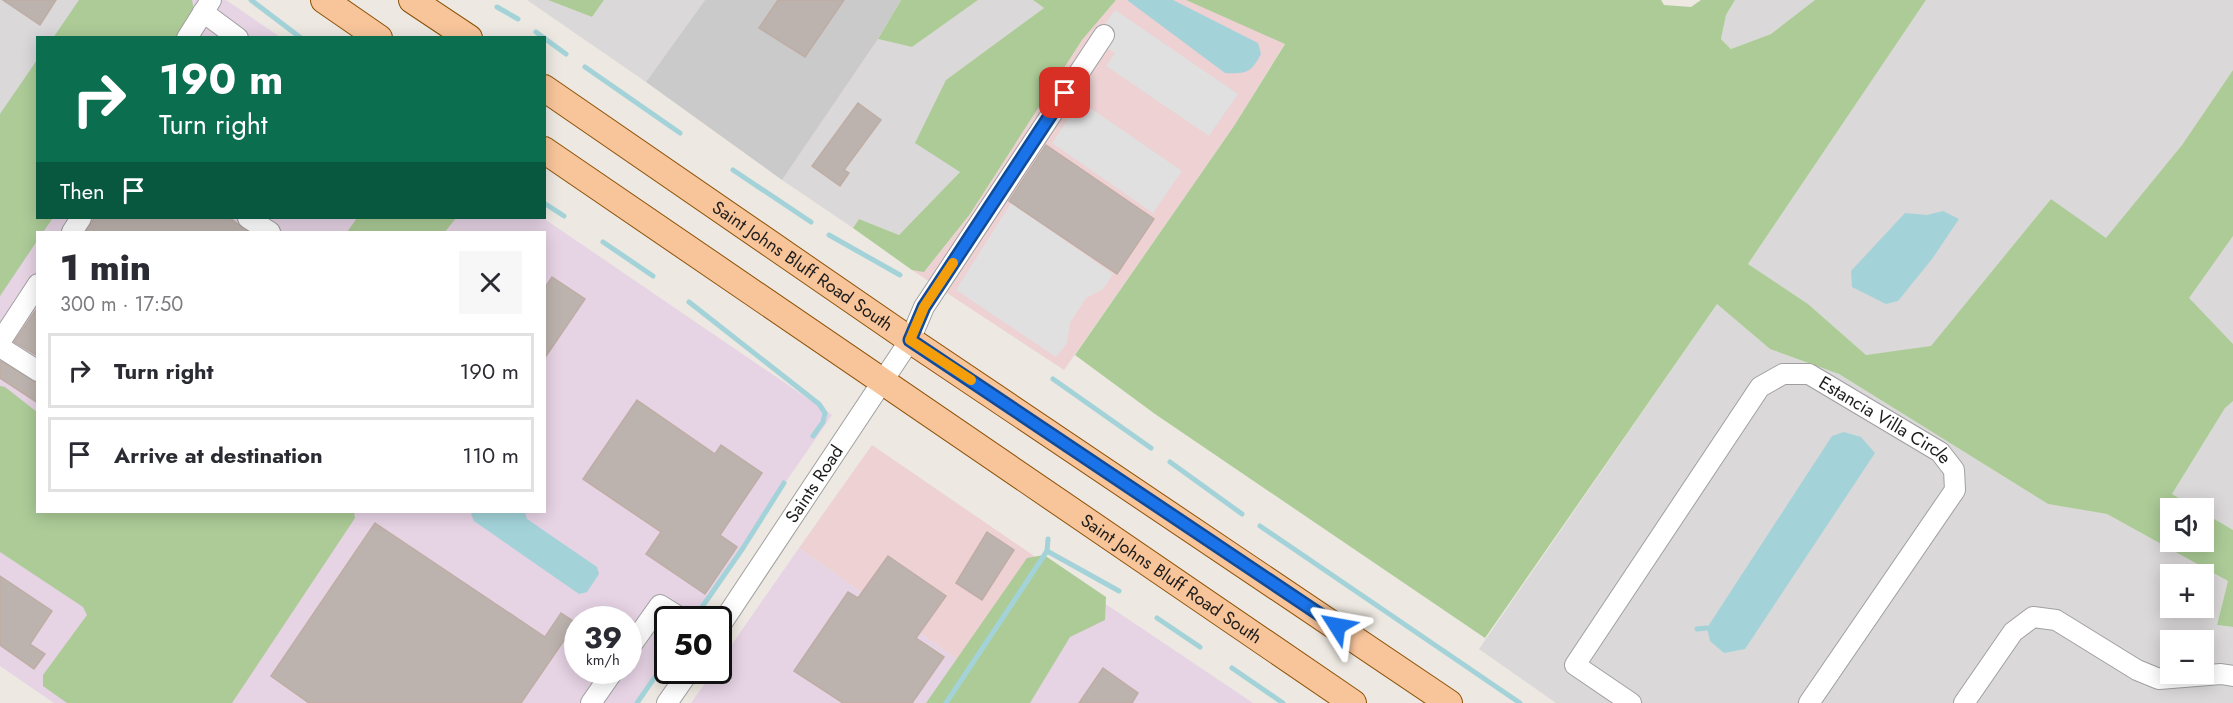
<!DOCTYPE html>
<html lang="en">
<head>
<meta charset="utf-8">
<style>
	body { margin:0; font-family:Jost,sans-serif; background:#f7f7f7; color:#2b2b33; height:100vh; display:flex; flex-direction:column; font-size:22px; white-space:nowrap }
	* { box-sizing:border-box; margin:0 }
	p { font-size:20px; color:#7c7c81 }
	.icon { flex:none; width:33px; height:33px; fill:none; stroke:currentColor; stroke-width:2; stroke-linecap:round; stroke-linejoin:round }
	.map { position:relative; flex:1; overflow:hidden }
	.details { position:absolute; left:36px; top:231px; width:510px; height:282px; display:flex; flex-direction:column; background:#fff; border-radius:0px; box-shadow:0 3px 15px #0003 }
	.details>* { flex:none }
	.banner { position:absolute; left:36px; top:36px; width:510px; height:183px; border-radius:0px; box-shadow:0 3px 15px #0003; background:#0b6e4f; color:#fff; overflow:hidden }
	.fabs { position:absolute; left:2160px; top:498px; display:grid; gap:12px }
	.fabs a { display:grid; place-items:center; width:54px; height:54px; border-radius:0px; background:#fff; box-shadow:0 3px 15px #0003; font-size:30px }
	.speed { position:absolute; left:564px; top:606px; display:flex; gap:12px; font-size:30px; font-weight:700; text-align:center }
	.speed>* { display:grid; place-content:center; width:78px; height:78px; border-radius:50%; background:#fff; box-shadow:0 3px 15px #0003; line-height:1 }
	.speed small { font-size:15px; font-weight:400 }
	.speed .limit { border:3px solid #111; border-radius:9px; background:#fff; color:#111 }
	.pin { position:absolute; display:grid; place-items:center; width:51px; height:51px; color:#fff; margin:-26px; border-radius:12px; box-shadow:0 3px 9px #0006 }
	.me { position:absolute; width:66px; margin:-33px; rotate:304deg; stroke-linejoin:round; filter:drop-shadow(0 0 4px #0008) }
	.turn { display:flex; align-items:center; gap:21px; height:126px; padding:0 24px; font-size:27px }
	.turn .icon { width:78px; height:78px; stroke-width:2.5 }
	.turn b { display:block; font-size:42px; line-height:51px }
	.then { display:flex; align-items:center; height:57px; padding:0 24px; background:#0003; gap:12px; font-size:22px }
	.round { display:grid; place-items:center; flex:none; width:63px; height:63px; border-radius:0px; background:#f7f7f7 }
	.overview { display:flex; align-items:center; justify-content:space-between; height:102px; padding:0 24px }
	h1 { font-size:36px; font-weight:800; line-height:45px }
	ul { padding:0; list-style:none }
	li { display:flex; align-items:center; gap:18px; height:75px; margin:0 12px 9px; padding:0 12px; border:3px solid #e1e1e2; border-radius:0px }
	li div { flex:1 }
	li b { display:block; font-size:22px }
	li em { font-style:normal }
	.map>svg:first-child { display:block }
</style>
</head>
<body>
<div class="map">
<svg width="2233" height="703" viewBox="0 0 2233 703">
	<rect width="100%" height="100%" fill="#ede8e1"/>
	<!-- residential -->
	<g fill="#dad8d9" fill-rule="evenodd">
		<path d="M0,0H87L61,37L38,38L37,71L0,124Z"/>
		<path d="M527,0H548L592,17L604,0H705L646,82Z"/>
		<path d="M978,0H1033L1044,8L946,80L960,172L899,235L859,219L853,228L782,180L878,39L912,47Z"/>
		<path d="M1735,0H1815L1771,34L1731,49L1721,39L1726,15Z"/>
		<path d="M1926,0H2233V70L2182,145L2106,239L2051,199L1931,347L1866,355L1808,304L1748,264Z"/>
		<path d="M2233,236V344L2188,298Z"/>
		<path d="M1717,304L1770,349L1839,374L2048,504L2107,514L2228,581L2217,625L2233,627V703H1556L1479,649ZM2170,574H2204V608H2170ZM2170,640H2204V674H2170Z"/>
		<path d="M2233,401V530L2204,513V508H2196L2172,494L2225,408Z"/>
	</g>
	<!-- commercial -->
	<g fill="#edd1d3">
		<path d="M1116,0H1186L1285,43L1234,126L1064,370L912,270L925,271L970,214L1082,40Z"/>
		<path d="M872,445L1037,558L963,663L799,548Z"/>
	</g>
	<!-- industrial -->
	<g fill="#e6d3e4" fill-rule="evenodd">
		<path d="M190,0H226L280,37L165,38Z"/>
		<path d="M42,218H543L832,415L691,619L668,620L667,654L634,703H54L0,666V280ZM38,232H544V512H38ZM578,620H628V670H578Z"/>
		<path d="M799,548L963,663L1037,558L1253,703H691L714,671L718,670L719,663Z"/>
	</g>
	<!-- religious -->
	<path fill="#cacaca" d="M705,0H901L878,39L782,180L646,82Z"/>
	<!-- forest -->
	<g fill="#accb97">
		<path d="M79,0H192L194,11L176,37L53,38Z"/>
		<path d="M548,0H604L592,17Z"/>
		<path d="M901,0H978L912,47L878,39Z"/>
		<path d="M1033,0H1116L1082,40L970,214L924,272L912,270L853,228L859,219L899,235L960,172L915,143L946,80L1044,8Z"/>
		<path d="M1186,0H1661L1664,5L1691,7L1701,0H1735L1726,15L1721,39L1731,49L1771,34L1815,0H1926L1748,264L1808,304L1866,355L1931,346L2051,199L2106,238L2182,145L2233,70V236L2189,298L2233,344V401L2225,408L2172,494L2196,508H2170V542H2204V513L2233,530V627L2217,625L2228,581L2107,514L2048,504L1839,374L1770,349L1717,304L1485,638L1155,414L1075,355L1234,126L1285,44Z"/>
		<path d="M37,60L38,218H53L43,232H38L37,241L0,296V114Z"/>
		<path d="M357,218H456L445,232H347Z"/>
		<path d="M0,386L5,387L37,412L38,512H354L355,518L232,703H67L43,686V675L87,615L83,607L0,552Z"/>
		<path d="M1044,555L1106,597L1105,620L1070,637L1030,703H926L1027,558Z"/>
	</g>
	<!-- parking -->
	<g fill="#e0e0e0">
		<path d="M1115,10L1238,94L1209,136L1106,66L1115,53L1094,40Z"/>
		<path d="M1080,101L1182,171L1153,213L1052,143Z"/>
		<path d="M1011,203L1113,274L1103,289L1086,298L1070,323L1067,343L1056,357L956,290Z"/>
	</g>
	<!-- water -->
	<g fill="#a3d3d9">
		<path d="M1127,0H1173L1258,43L1261,54C1251,73 1246,74 1225,73Z"/>
		<path d="M1943,211L1959,219L1932,259L1898,301L1886,304L1852,287L1851,271L1905,213L1927,215Z"/>
		<path d="M1844,432L1861,437L1875,453L1745,649L1724,653L1710,641L1707,628L1832,436Z"/>
		<path d="M473,512H525L527,519L597,567L599,574L587,592L579,594L474,521L471,514Z"/>
	</g>
	<g fill="none" stroke-linecap="round" stroke-linejoin="round">
		<!-- stream -->
		<g stroke="#a3d3d9" stroke-width="5">
			<path d="M251,0L301,38"/>
			<path d="M497,7L518,19"/>
			<path d="M536,32L544,38"/>
			<path d="M544,38L566,54"/>
			<path d="M585,67L680,133"/>
			<path d="M733,170L811,222"/>
			<path d="M544,203L564,216"/>
			<path d="M829,235L900,275"/>
			<path d="M603,242L653,276"/>
			<path d="M689,302L819,404L825,413L823,422L813,436"/>
			<path d="M1053,379L1151,448"/>
			<path d="M1170,462L1242,514"/>
			<path d="M1260,526L1520,703"/>
			<path d="M1048,539L1047,551L1119,591"/>
			<path d="M700,610L743,548L784,483"/>
			<path d="M1157,618L1200,647"/>
			<path d="M1697,629L1707,628"/>
			<path d="M1232,668L1283,703"/>
			<path d="M637,703L668,658"/>
			<path d="M946,703L1047,551"/>
		</g>
	</g>
	<!-- building -->
	<g fill="#bdb3ae" stroke="#beada4" stroke-width="1.5">
		<path d="M3,0H56L40,25Z"/>
		<path d="M778,0H844L805,57L759,28Z"/>
		<path d="M858,103L881,120L844,170L849,173L840,186L812,166Z"/>
		<path d="M1046,145L1154,219L1117,274L1009,201Z"/>
		<path d="M94,218H230L248,232H86Z"/>
		<path d="M552,277L585,299L544,359V289Z"/>
		<path d="M38,307V356L14,342Z"/>
		<path d="M0,361L38,383V403L0,378Z"/>
		<path d="M637,400L715,454L721,445L762,473L720,535L737,547L705,594L646,554L661,532L583,479Z"/>
		<path d="M375,523L545,637L561,613L576,623L521,703H309L271,676Z"/>
		<path d="M987,532L1014,550L982,600L956,583Z"/>
		<path d="M888,556L946,596L916,638L944,657L912,703H843L794,671L848,592L858,598Z"/>
		<path d="M0,576L52,611L30,644L45,654L34,669L0,645Z"/>
		<path d="M1103,668L1138,693L1132,703H1079Z"/>
	</g>
	<g fill="none" stroke-linecap="round" stroke-linejoin="round">
		<defs>
			<g id="minor">
				<path d="M203,12L238,38"/>
				<path d="M187,38L211,0"/>
				<path d="M248,218L270,232"/>
				<path d="M72,232L81,218"/>
				<path d="M0,342L38,284"/>
				<path d="M0,347L38,371"/>
				<path id="s1" d="M718,629L910,340L924,307L1104,35"/>
				<path d="M628,650L660,605L684,620"/>
				<path d="M591,703L614,670"/>
				<path d="M667,703L690,670"/>
				<path id="s2" d="M1631,703L1575,665L1760,387L1783,374H1809L1940,452L1954,470L1955,490L1809,703"/>
				<path d="M1964,703L2013,632L2033,617L2056,620L2137,670L2159,679L2221,674L2233,676"/>
			</g>
			<g id="major">
				<path d="M324,0L379,38"/>
				<path d="M412,0L469,38"/>
				<path id="s3" d="M544,88L910,340L1449,703"/>
				<path id="s4" d="M544,150L1353,703"/>
			</g>
		</defs>
		<!-- minor casing -->
		<use href="#minor" stroke="#a0a0a0" stroke-width="22"/>
		<!-- major casing -->
		<use href="#major" stroke="#8d5106" stroke-width="28"/>
		<!-- minor -->
		<use href="#minor" stroke="#fff" stroke-width="20"/>
		<!-- major -->
		<use href="#major" stroke="#f8c59b" stroke-width="26"/>
	</g>
	<g fill="none" stroke-linecap="round" stroke-linejoin="round">
		<defs>
			<path id="route" d="M1065,93L924,307L910,340L1337,626"/>
		</defs>
		<!-- route casing -->
		<use href="#route" stroke="#114b97" stroke-width="15"/>
		<!-- route -->
		<use href="#route" stroke="#1a73e8" stroke-width="10"/>
		<!-- slow -->
		<path stroke="#f59e0b" stroke-width="10" d="M953,263L924,307L910,340L971,380"/>
	</g>
	<g text-anchor="middle" dominant-baseline="central" stroke-width="4.5" stroke-linejoin="round" paint-order="stroke">
		<!-- street labels -->
		<g font-size="18" fill="#1c1c1c" stroke="#fff">
			<text stroke="none"><textPath href="#s3" startOffset="314">Saint Johns Bluff Road South</textPath></text>
			<text stroke="none"><textPath href="#s2" startOffset="543">Estancia Villa Circle</textPath></text>
			<text stroke="none"><textPath href="#s1" startOffset="174">Saints Road</textPath></text>
			<text stroke="none"><textPath href="#s4" startOffset="760">Saint Johns Bluff Road South</textPath></text>
		</g>
	</g>
</svg>
<div class="fabs">
<a><svg class="icon" aria-label="sound" viewBox="0 0 24 24"><path d="M4 9h4l5-4v14l-5-4H4zM17 9q2 3 0 6"/></svg></a>
<a>+</a>
<a>−</a>
</div>
<div class="speed"><div>39<small>km/h</small></div><div class="limit">50</div></div>
<div class="pin" style="left:1065px;top:93px;background:#d93025"><svg class="icon" aria-label="arrive" viewBox="0 0 24 24"><path d="M6 21V4h12l-3 4 3 4H6"/></svg></div>
<svg class="me" style="left:1337px;top:626px" viewBox="-20 -20 40 40"><path d="M0-17L14 15 0 8-14 15z" fill="#1a73e8" stroke="#fff" stroke-width="4"/></svg>
<div class="banner">
<div class="turn"><svg class="icon" aria-label="right" viewBox="0 0 24 24"><path d="M7 20v-9h11M14 6l5 5-5 5"/></svg><div><b>190 m</b>Turn right</div></div>
<div class="then">Then<svg class="icon" aria-label="arrive" viewBox="0 0 24 24"><path d="M6 21V4h12l-3 4 3 4H6"/></svg></div>
</div>
<section class="details">
<div class="overview"><div><h1>1 min</h1><p>300 m · 17:50</p></div><a class="round"><svg class="icon" aria-label="close" viewBox="0 0 24 24"><path d="M6 6l12 12M18 6L6 18"/></svg></a></div>
<ul>
<li><svg class="icon" aria-label="right" viewBox="0 0 24 24"><path d="M7 20v-9h11M14 6l5 5-5 5"/></svg><div><b>Turn right</b></div><em>190 m</em></li>
<li><svg class="icon" aria-label="arrive" viewBox="0 0 24 24"><path d="M6 21V4h12l-3 4 3 4H6"/></svg><div><b>Arrive at destination</b></div><em>110 m</em></li>
</ul>
</section>
</div>
</body>
</html>
